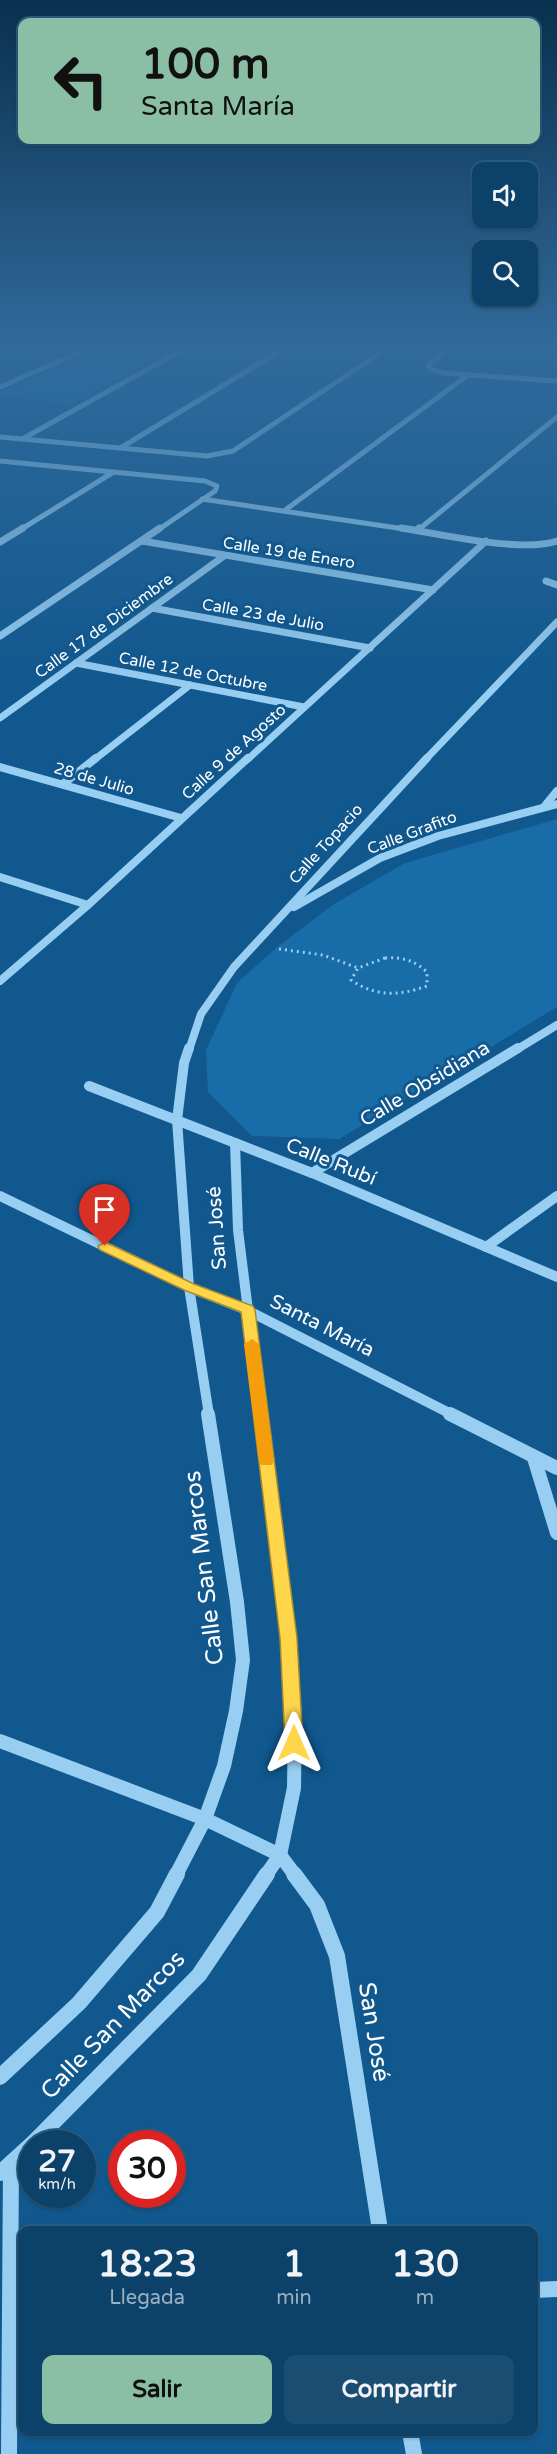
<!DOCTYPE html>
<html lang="es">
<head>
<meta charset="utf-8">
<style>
	body { margin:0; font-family:"Varela Round",sans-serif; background:#1a4d72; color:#f1f3f6; height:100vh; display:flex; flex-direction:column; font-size:22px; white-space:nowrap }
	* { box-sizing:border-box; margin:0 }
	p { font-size:20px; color:#9ab0c1 }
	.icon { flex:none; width:33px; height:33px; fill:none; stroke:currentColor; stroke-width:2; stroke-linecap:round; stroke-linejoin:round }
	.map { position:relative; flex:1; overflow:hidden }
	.sheet { position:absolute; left:18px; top:2226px; width:520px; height:210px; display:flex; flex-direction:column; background:#0c426a; border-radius:12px; box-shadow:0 2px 4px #0004,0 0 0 2px #2c5b7e }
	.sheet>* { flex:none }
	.banner { position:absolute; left:18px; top:18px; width:522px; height:126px; border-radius:12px; box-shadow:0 2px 4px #0004,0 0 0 2px #2c5b7e; background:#8abfa5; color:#111; overflow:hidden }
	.tools { position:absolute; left:472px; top:162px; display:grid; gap:12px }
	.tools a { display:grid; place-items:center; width:66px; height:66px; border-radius:12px; background:#0c426a; box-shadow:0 2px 4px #0004,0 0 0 2px #2c5b7e; font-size:30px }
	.speed { position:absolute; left:18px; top:2130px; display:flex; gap:12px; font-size:30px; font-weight:700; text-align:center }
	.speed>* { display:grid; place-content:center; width:78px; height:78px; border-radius:50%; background:#0c426a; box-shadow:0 2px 4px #0004,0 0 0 2px #2c5b7e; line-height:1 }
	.speed small { font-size:15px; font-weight:400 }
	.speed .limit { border:9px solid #d22; background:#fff; color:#111 }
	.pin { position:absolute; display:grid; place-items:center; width:51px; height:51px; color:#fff; margin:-62px -26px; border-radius:50% 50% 50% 0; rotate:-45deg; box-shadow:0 0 6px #0007 }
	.pin .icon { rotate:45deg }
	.me { position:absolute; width:66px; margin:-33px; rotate:0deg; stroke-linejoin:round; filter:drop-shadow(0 0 4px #0008) }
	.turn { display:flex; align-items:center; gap:21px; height:126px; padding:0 24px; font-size:27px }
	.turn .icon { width:78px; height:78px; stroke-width:2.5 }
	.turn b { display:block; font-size:42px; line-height:51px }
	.eta { display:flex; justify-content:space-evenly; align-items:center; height:102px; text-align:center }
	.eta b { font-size:36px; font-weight:700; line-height:42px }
	.action { display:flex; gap:12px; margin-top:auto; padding:12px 24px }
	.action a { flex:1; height:69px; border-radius:12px; background:#8abfa5; color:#111; font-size:24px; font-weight:700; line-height:69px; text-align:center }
	.action a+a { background:#1a4d72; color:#f1f3f6 }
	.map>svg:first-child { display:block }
</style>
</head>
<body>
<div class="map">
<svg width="557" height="2454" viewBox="0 0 557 2454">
	<rect width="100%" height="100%" fill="#10588e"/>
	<!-- green -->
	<g fill="#186da8">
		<path d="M104,346H179L71,405L0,395V392Z"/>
		<path d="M557,819V1007L339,1139L252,1136L208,1092L206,1050L237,983L276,948L334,904L405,863Z"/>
	</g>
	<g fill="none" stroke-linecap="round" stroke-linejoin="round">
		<!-- path -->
		<g stroke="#98cef2" stroke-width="3" stroke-dasharray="2 4" stroke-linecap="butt">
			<path d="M279,949L323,955L358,968"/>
			<path d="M385,958C402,957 414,960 427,972V986C399,996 376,997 351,980L358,968Z"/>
		</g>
		<!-- minor-far5 -->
		<g stroke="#98cef2" stroke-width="5">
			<path d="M453,346L428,365L431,369L443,373L557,381"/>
			<path d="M0,387L95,346"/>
			<path d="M0,437L207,456L233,451L383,351L384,348L381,346"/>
			<path d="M24,438L189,346"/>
			<path d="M122,447L288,346"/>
			<path d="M0,461L205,481L217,486L215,491L158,530"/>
			<path d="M202,499L411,530"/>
			<path d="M284,511L468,375"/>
			<path d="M20,530L112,473"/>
			<path d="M418,530L557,417"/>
		</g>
		<!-- minor-far4 -->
		<g stroke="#98cef2" stroke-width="7">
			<path d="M401,528C441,534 520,553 557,541"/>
			<path d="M417,530L419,528"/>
			<path d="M142,541L433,590"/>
			<path d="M0,542L23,528"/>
			<path d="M546,581L557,585"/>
			<path d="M152,608L370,648"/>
			<path d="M0,636L160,528"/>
			<path d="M76,663L304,707"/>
			<path d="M0,718L224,556"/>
			<path d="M94,760L190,685"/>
			<path d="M247,760L486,541"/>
			<path d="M425,760L557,622"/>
		</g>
		<!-- minor-far3 -->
		<g stroke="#98cef2" stroke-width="8">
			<path d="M0,767L181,818"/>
			<path d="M63,784L96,758"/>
			<path d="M544,807L557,791"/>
			<path d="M0,877L88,905"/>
			<path d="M294,907L380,858L438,836L557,804"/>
			<path d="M0,981L88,905L248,758"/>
			<path d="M189,1050L201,1014L234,967L427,758"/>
			<path d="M516,1050L557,1025"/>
		</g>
		<!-- minor-far2 -->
		<g stroke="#98cef2" stroke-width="10">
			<path d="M189,1048L184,1063L177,1120L189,1287L209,1415"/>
			<path d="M89,1086L312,1173L557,1277"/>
			<path d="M235,1143L238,1230L261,1415"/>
			<path d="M312,1173L518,1048"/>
			<path d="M0,1196L189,1287L247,1310L453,1415"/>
			<path d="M486,1247L557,1196"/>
		</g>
		<!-- minor-far1 -->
		<g stroke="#98cef2" stroke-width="14">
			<path d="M261,1414L289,1638L295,1720L294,1788L280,1855L266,1875"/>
			<path d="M450,1414L557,1468"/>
			<path d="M534,1458L557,1533"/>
			<path d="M0,1741L205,1819L280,1855L295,1875"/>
			<path d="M176,1875L205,1819L224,1766L236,1711L243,1660L237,1602L208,1414"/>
		</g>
		<!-- minor -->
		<g stroke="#98cef2" stroke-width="16">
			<path d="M294,1874L317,1905L337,1956L380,2230"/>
			<path d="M0,2077L79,2003L157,1912L177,1874"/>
			<path d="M32,2144L199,1975L267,1874"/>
			<path d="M0,2173L32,2144"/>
			<path d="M534,2290L557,2289"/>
			<path d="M410,2432L414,2454"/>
			<path d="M9,2454L11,2165"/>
		</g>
	</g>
	<!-- sky -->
	<linearGradient id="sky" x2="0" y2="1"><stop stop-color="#09304e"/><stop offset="0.5" stop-color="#316a9b"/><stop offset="1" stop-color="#316a9b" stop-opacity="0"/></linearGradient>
	<rect width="557" height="690" fill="url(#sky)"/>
	<!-- route -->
	<path fill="#ffd54a" stroke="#a68a30" stroke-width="1.5" d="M105,1242L194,1284L253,1306L255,1310L297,1638L303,1743L301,1748L294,1750L288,1748L285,1743L280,1638L241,1312L184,1290L100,1250L98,1246Z"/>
	<!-- slow -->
	<path fill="#f59e0b" d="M252,1339L259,1344L274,1461L272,1465H261L259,1461L244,1344Z"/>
	<g text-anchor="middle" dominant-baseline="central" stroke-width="6" stroke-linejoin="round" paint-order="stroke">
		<!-- far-street labels -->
		<g font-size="16" fill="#fff" stroke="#10588e">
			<text transform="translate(289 553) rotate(9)">Calle 19 de Enero</text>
			<text transform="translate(263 615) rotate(10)">Calle 23 de Julio</text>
			<text transform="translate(104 626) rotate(-36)">Calle 17 de Diciembre</text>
			<text transform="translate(193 672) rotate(11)">Calle 12 de Octubre</text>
			<text transform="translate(234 752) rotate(-42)">Calle 9 de Agosto</text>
			<text transform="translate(94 779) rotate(16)">28 de Julio</text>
			<text transform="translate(412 833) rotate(-21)">Calle Grafito</text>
			<text transform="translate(326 844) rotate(-48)">Calle Topacio</text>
		</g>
		<!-- street labels -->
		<g font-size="20" fill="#fff" stroke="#10588e">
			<text transform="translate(425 1084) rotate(-31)">Calle Obsidiana</text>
			<text transform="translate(331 1162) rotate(22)">Calle Rubí</text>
			<text transform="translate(217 1228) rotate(-94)">San José</text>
			<text transform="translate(322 1326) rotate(27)">Santa María</text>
		</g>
		<!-- near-street labels -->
		<g font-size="24" fill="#fff" stroke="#10588e">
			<text transform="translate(204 1568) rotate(-97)">Calle San Marcos</text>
			<text transform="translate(113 2025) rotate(-46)">Calle San Marcos</text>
			<text transform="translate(374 2032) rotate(81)">San José</text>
		</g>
	</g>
</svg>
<div class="tools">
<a><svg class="icon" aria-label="sound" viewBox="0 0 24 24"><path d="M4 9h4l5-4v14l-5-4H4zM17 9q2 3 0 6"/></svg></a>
<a><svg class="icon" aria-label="search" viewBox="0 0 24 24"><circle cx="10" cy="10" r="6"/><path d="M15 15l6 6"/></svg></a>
</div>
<div class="speed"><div>27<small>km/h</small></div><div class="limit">30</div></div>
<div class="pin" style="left:105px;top:1246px;background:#d93025"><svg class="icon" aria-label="arrive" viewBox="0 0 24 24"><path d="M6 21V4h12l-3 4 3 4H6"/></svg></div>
<svg class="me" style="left:294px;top:1743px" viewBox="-20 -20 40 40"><path d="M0-17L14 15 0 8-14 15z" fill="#ffd54a" stroke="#fff" stroke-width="4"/></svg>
<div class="banner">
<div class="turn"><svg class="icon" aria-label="left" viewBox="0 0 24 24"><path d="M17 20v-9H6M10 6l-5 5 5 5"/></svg><div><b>100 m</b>Santa María</div></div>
</div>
<section class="sheet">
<div class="eta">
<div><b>18:23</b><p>Llegada</p></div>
<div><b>1</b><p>min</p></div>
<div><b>130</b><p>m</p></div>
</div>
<div class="action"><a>Salir</a><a>Compartir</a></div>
</section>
</div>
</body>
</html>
